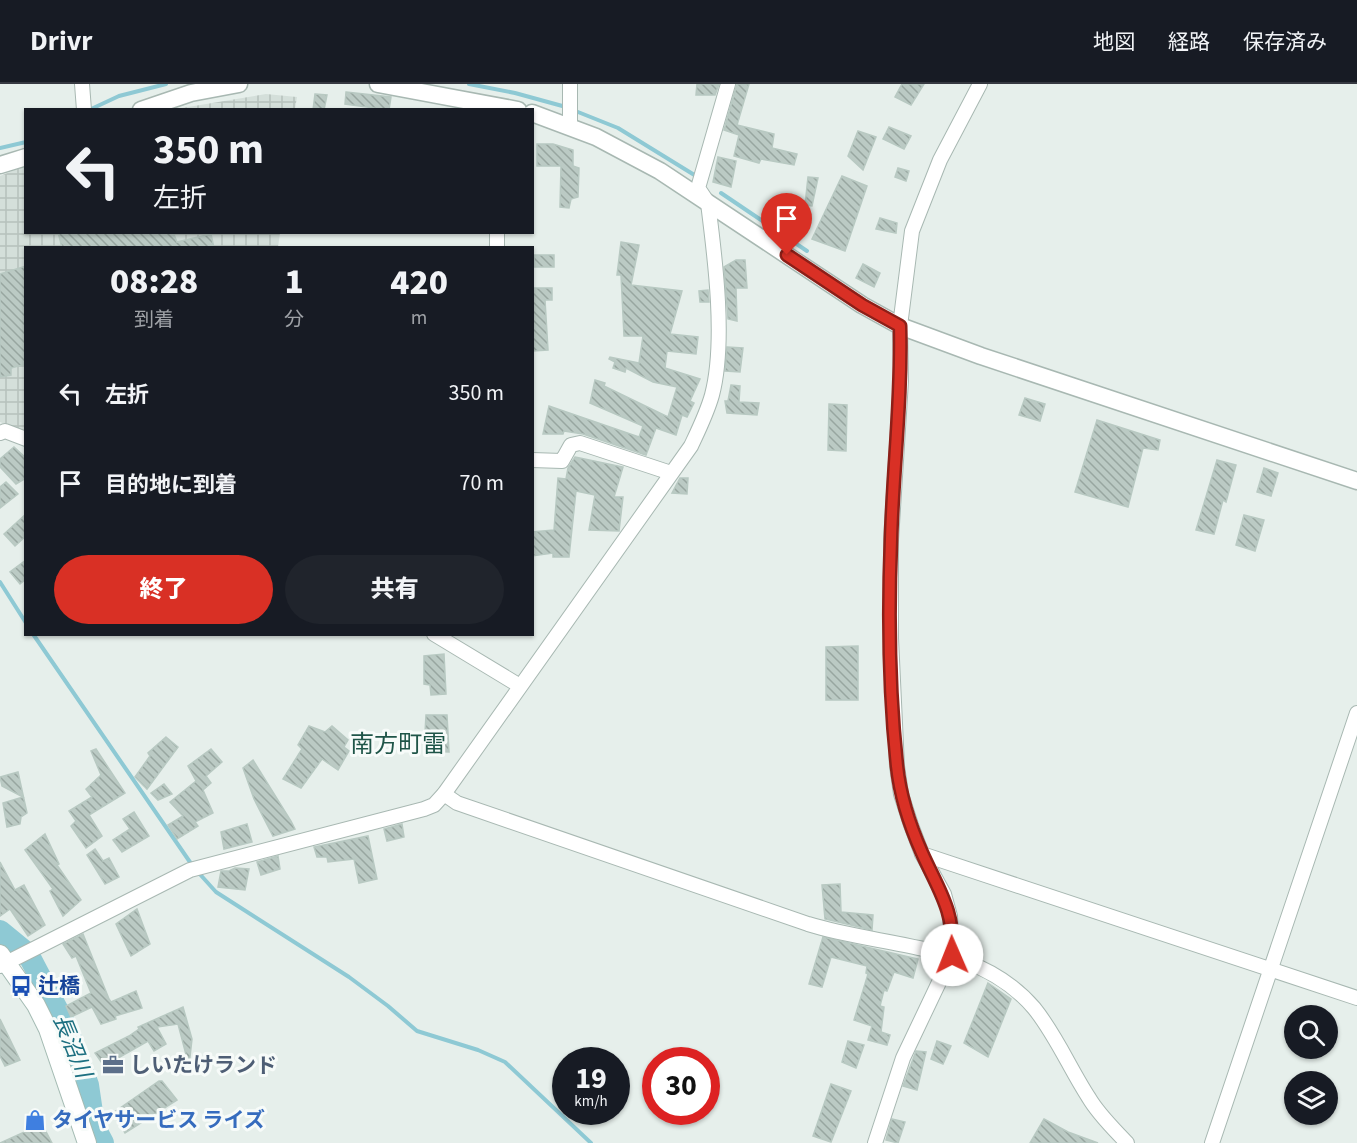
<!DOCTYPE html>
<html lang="ja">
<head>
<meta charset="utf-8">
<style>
	body { margin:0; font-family:"Source Sans 3","Noto Sans JP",sans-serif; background:#20242c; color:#f1f3f6; height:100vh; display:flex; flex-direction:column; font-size:22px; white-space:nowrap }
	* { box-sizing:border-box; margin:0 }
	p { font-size:20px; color:#9ea1a6 }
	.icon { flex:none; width:33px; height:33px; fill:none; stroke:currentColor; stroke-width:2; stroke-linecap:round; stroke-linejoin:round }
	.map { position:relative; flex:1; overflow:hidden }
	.details { position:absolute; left:24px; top:162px; width:510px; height:390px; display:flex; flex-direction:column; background:#171b24; border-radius:0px; box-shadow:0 2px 4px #0004 }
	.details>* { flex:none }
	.hud { position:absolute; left:24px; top:24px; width:510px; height:126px; border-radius:0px; box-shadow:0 2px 4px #0004; background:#171b24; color:#f1f3f6; overflow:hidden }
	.tools { position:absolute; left:1284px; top:921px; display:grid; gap:12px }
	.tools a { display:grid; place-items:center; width:54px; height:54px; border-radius:50%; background:#171b24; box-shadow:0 2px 4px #0004; font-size:30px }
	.speed { position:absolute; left:552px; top:963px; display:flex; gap:12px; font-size:30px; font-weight:700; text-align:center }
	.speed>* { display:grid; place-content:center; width:78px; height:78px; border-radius:50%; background:#171b24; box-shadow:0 2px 4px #0004; line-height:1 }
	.speed small { font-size:15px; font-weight:400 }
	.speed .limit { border:9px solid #d22; background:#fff; color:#111 }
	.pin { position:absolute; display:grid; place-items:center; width:51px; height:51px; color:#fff; margin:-62px -26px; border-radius:50% 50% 50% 0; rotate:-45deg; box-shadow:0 0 6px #0007 }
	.pin .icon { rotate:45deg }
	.me { position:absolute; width:66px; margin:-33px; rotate:359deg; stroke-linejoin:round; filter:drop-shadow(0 0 4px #0008) }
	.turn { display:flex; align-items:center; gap:21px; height:126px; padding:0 30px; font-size:27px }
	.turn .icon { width:78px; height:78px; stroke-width:2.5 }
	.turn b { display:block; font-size:42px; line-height:51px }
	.eta { display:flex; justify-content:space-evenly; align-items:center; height:102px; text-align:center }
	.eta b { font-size:36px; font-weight:800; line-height:42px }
	.button { display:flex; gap:12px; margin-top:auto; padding:12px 30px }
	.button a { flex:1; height:69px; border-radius:36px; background:#d93025; color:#fff; font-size:24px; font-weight:800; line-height:69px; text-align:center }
	.button a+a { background:#20242c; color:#f1f3f6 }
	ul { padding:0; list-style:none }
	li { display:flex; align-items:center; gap:18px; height:90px; padding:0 30px }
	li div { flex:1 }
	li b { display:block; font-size:22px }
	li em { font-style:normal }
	header { display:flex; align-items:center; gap:36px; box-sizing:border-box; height:84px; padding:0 30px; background:#171b24; border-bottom:2px solid #363941 }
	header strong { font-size:28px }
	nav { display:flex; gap:33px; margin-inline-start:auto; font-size:21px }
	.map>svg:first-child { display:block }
</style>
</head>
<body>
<header>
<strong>Drivr</strong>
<nav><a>地図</a><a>経路</a><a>保存済み</a></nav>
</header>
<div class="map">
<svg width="1357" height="1059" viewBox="0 0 1357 1059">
	<defs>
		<pattern id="industrial-grid" width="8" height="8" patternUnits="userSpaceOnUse" patternTransform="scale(1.5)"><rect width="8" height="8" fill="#d4dfda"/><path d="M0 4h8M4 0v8" fill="none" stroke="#b6c1bc"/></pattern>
		<pattern id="building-back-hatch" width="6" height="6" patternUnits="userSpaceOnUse" patternTransform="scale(1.5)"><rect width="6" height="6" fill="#bbcac4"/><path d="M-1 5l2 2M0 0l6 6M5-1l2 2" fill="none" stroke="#98a6a0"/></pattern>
	</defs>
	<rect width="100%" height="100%" fill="#e6efeb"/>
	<!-- industrial -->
	<g fill="url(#industrial-grid)">
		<path d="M266,10L297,13L295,25H176Z"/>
		<path d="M25,82L26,148L280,149L278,163L26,164L25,348L0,338V92Z"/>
	</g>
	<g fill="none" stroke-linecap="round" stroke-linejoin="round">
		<!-- stream -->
		<g stroke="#8ec9d4" stroke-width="4">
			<path d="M469,0L515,9L566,23"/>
			<path d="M89,26L119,12L166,0"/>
			<path d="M573,26L618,44L696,92"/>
			<path d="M0,64L26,58"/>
			<path d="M721,109L807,167"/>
			<path d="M0,498L26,539"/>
			<path d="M33,550L192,781"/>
			<path d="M197,787L216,808L349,893L388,922L417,947L478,966L505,978L591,1059"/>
		</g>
		<!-- river -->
		<path stroke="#8ec9d4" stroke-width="22" d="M0,847L28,870L67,944L88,1001L94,1042L103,1059"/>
	</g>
	<!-- building -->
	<g fill="url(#building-back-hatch)" stroke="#b8c9c2" stroke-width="1.5">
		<path d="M697,0H719L715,11H696Z"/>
		<path d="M737,0H749L737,41L774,50L772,64L797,70L794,81L761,75L759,79L734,72L739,51L724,46Z"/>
		<path d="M902,0H924L911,21L895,13Z"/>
		<path d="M346,8L391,13L389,26L345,20Z"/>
		<path d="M315,10L327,11L324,26H313Z"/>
		<path d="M889,43L911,52L904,65L883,55Z"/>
		<path d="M858,47L876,53L863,86L848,72Z"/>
		<path d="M537,60H553L573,66V82L579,84L578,113L571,115L569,124L560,123L561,82H537Z"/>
		<path d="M718,73L736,77L731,103L713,98Z"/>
		<path d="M898,84L909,87L906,97L895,93Z"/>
		<path d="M842,92L867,102L845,167L812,155Z"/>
		<path d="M808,93L818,94L812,122L805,121Z"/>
		<path d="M880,134L897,139L896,149L876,145Z"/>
		<path d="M58,148H173L177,158L211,150L214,164H62Z"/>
		<path d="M621,158L639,161L631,201L682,207L670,250L698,253L696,270L667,267L665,284L700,295L690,317L694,319L687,333L682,331L676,351L656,344L646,371L583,350L564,347L563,350H543L549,322L639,353L643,342L590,319L595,296L605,299L604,302L668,333L677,303L653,298L626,284L625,288L613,284L615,278L609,275L610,273L639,279L643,252H624L621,191H617Z"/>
		<rect x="534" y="171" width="20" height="12"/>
		<path d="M736,176H745L747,204H736L737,237L728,235L724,183Z"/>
		<path d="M863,180L880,189L874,203L856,194Z"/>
		<path d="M26,182V280L11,284V291L0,293V190Z"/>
		<path d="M533,204H552V216H545L548,266L533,267Z"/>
		<path d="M708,206L709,218H700L699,207Z"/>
		<path d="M727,263L743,264L740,288L725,287Z"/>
		<path d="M731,301L740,302L739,318L759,319L757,331L727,329L725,317H728Z"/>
		<path d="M1025,314L1045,320L1040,337L1019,331Z"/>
		<path d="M829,320L847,321L846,367L828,366Z"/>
		<path d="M1097,336L1160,356L1158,366L1143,364L1128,423L1075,408Z"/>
		<path d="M14,363L26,374V394L16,400L0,383V375Z"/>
		<path d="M575,373L623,383L614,413H623L619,447L589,446L595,411L576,407L569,473H553V469L532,472V448L554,446L558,394L566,395L568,384Z"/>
		<path d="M1217,376L1236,381L1226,418L1223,416L1214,450L1196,446Z"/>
		<path d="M1264,384L1278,389L1271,412L1257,408Z"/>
		<path d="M680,394H688L687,410L672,409Z"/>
		<path d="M6,398L18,410L0,424V403Z"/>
		<path d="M26,430V452L15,462L4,450Z"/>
		<path d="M1244,431L1264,436L1255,467L1236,461Z"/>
		<path d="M26,476V495L20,500L10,488Z"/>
		<path d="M858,562V616H826V563Z"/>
		<path d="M444,570L446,610L431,611L430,601L424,600V572Z"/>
		<path d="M426,631H447L449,668L424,667Z"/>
		<path d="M309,642L325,648L332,642L348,656L344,663L349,667L338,686L322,675L301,704L283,695L302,665L298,661Z"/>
		<path d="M166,653L178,663L147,705L135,693L150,672L148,669Z"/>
		<path d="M96,665L125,709L89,731L102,752L86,764L71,742L76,737L69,727L92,713L86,705L101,691L91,667Z"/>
		<path d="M211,665L222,678L206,692L211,699L203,706L213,729L195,738L198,742L177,755L168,741L183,732L170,718L196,697L188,682Z"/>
		<path d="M253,676L291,737L295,745L273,752L254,715L243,684Z"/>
		<path d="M18,688L27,729L21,733L20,740L7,743L3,719L23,713L2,702L0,693Z"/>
		<path d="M164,700L172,710L158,716L151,709Z"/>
		<path d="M134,728L149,752L122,768L113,756L130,745L123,735Z"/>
		<path d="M247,740L252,758L224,765L221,748Z"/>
		<path d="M402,740L404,753L387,757L384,745Z"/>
		<path d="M45,750L59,780L57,781L81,816L63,832L50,807L53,805L25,766Z"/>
		<path d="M368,752L377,795L359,799L354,775L328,778L327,773H317L314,763Z"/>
		<path d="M95,765L103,777L109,774L119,793L105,800L87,771Z"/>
		<path d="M278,772L280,785L261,791L257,778Z"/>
		<path d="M0,778L15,806L24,801L45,841L28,852L10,825L0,832Z"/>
		<path d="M235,784L249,785L245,806L218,803L221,787H229Z"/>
		<path d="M840,800L841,828L873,831L872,846L825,835L822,801Z"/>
		<path d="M137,825L150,860L131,872L116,840Z"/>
		<path d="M83,850L109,915L111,918L136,907L142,924L115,932L116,935L101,940L92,923L71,933L66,922L91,909L76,872L72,874L63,860Z"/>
		<path d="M823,853L918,875L913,894L894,888L887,907L884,906L880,922L884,923L881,948L890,951L887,961L868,956L872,942L854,936L868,890L866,889L867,882L831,873L822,903L809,900Z"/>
		<path d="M988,899L1011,915L988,973L964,959Z"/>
		<path d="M183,923L192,955L189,982L178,940L157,943L166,960L154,967L148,957L104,982L95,969L129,952L139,945L138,943Z"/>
		<path d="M0,935L20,976L5,982L0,972Z"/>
		<path d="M848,957L864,961L856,984L842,978Z"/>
		<path d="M937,957L951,962L943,980L931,975Z"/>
		<path d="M916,967L926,968L917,1006L903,1002Z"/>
		<path d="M159,997H162L177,1016L125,1049L113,1029Z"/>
		<path d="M831,1000L851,1007L831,1058L813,1052Z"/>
		<path d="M892,1035L905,1038L898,1059L886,1056Z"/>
		<path d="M1044,1035L1068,1048L1098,1059H1030Z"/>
		<path d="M42,1040L52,1059H0Z"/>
	</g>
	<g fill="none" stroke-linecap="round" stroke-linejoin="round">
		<defs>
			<g id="minor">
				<path d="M82,0L84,26"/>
				<path d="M570,0V42"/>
				<path d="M497,148V164"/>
				<path d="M0,349L5,347L26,355"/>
				<path d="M532,376L562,377L571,361L580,359L671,389"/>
				<path d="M434,550L520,602"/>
				<path d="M444,710L457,719L808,840C885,864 978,858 1034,924C1056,951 1070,985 1089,1014C1099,1031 1114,1045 1127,1059"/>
				<path d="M922,770L1357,914"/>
				<path d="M0,882L190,786L424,725L434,721L444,710L691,362C699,345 707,329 712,311C726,258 715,174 708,119L698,104L728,0"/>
				<path d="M875,1059L903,974L952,871L950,832L944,810L922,770L911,741L901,710L897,682L891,554V456L901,297L900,242L912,147L940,76L980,0"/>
				<path d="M1212,1059L1357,629"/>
			</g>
			<g id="tertiary">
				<path d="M378,0L518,26"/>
				<path d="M141,26L191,9L239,0"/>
				<path d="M532,29L596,53L660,87L862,221L900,242L981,272L1357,397"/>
				<path d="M0,81L26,73"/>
			</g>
			<path id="secondary" d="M0,870L36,921L48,945L87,1059"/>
		</defs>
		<!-- minor casing -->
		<use href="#minor" stroke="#a8b8b2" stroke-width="16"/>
		<!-- tertiary casing -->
		<use href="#tertiary" stroke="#a8b8b2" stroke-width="19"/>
		<!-- secondary casing -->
		<use href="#secondary" stroke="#a4bbb3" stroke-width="20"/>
		<!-- minor -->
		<use href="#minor" stroke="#fff" stroke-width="14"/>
		<!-- tertiary -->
		<use href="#tertiary" stroke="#fff" stroke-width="16"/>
		<!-- secondary -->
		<use href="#secondary" stroke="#fff" stroke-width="18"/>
	</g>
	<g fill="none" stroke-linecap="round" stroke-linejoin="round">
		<defs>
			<path id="route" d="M787,171L862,221L900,242C902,314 893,384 891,455C888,530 889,608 897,682C900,711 910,742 922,769C939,807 955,827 952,871"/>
		</defs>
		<!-- route casing -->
		<use href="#route" stroke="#8d1f18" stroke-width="15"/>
		<!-- route -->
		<use href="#route" stroke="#d93025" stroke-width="10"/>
	</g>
	<!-- icons -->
	<defs>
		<symbol id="bus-bare" viewBox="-9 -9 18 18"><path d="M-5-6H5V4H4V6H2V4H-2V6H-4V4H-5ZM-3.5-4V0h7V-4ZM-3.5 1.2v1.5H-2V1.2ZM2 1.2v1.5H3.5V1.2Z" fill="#1a4fb4" stroke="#f7fbf9" stroke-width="2.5" paint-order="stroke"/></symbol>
		<symbol id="office-bare" viewBox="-9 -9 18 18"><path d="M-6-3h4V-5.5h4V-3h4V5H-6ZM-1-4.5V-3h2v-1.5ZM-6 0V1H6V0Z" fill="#5c6f8a" stroke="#f7fbf9" stroke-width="2.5" paint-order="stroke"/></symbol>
		<symbol id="shop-bare" viewBox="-9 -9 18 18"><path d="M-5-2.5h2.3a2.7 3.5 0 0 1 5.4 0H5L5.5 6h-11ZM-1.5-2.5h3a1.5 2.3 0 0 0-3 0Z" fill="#3f7fe0" stroke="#f7fbf9" stroke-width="2.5" paint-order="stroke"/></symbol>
	</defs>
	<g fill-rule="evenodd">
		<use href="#bus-bare" x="6" y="887" width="30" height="30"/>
		<use href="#office-bare" x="98" y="966" width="30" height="30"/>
		<use href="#shop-bare" x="20" y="1021" width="30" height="30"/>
	</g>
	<g text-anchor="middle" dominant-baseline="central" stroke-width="6" stroke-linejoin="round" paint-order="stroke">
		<!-- transit labels -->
		<g font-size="21" font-weight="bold" fill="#164399" stroke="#f7fbf9" text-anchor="start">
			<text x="38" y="902">辻橋</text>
		</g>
		<!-- service labels -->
		<g font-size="21" font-weight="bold" fill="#4e5e75" stroke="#f7fbf9" text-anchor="start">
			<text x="130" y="981">しいたけランド</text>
		</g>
		<!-- shop labels -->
		<g font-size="21" font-weight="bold" fill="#366cbe" stroke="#f7fbf9" text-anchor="start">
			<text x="52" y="1036">タイヤサービス ライズ</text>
		</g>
		<!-- water labels -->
		<g font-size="22" font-style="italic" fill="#1c6f80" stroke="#f7fbf9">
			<text transform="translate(72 962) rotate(68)">長沼川</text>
		</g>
		<!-- quarter labels -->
		<g font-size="24" fill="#1f5548" stroke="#f7fbf9">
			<text x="398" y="660">南方町雷</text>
		</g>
	</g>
</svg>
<div class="tools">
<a><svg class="icon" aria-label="search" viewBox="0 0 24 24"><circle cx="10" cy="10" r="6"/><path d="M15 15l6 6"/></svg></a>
<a><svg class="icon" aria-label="layers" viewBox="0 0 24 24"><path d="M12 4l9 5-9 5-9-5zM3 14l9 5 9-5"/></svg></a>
</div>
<div class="speed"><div>19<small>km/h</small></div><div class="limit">30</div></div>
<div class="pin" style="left:787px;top:171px;background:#d93025"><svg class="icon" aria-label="arrive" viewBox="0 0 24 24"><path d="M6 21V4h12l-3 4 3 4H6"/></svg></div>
<svg class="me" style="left:952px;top:871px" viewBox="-20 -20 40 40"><circle r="19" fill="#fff"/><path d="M0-13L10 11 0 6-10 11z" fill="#d93025"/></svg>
<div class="hud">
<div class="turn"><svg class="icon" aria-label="left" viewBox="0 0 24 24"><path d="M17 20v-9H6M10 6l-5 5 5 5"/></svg><div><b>350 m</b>左折</div></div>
</div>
<section class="details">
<div class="eta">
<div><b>08:28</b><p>到着</p></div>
<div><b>1</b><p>分</p></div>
<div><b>420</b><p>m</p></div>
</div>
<ul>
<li><svg class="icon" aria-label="left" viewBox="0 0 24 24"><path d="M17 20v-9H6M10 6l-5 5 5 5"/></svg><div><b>左折</b></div><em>350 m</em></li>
<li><svg class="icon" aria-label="arrive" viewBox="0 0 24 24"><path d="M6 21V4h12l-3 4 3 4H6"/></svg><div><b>目的地に到着</b></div><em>70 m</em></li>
</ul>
<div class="button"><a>終了</a><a>共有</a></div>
</section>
</div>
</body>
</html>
